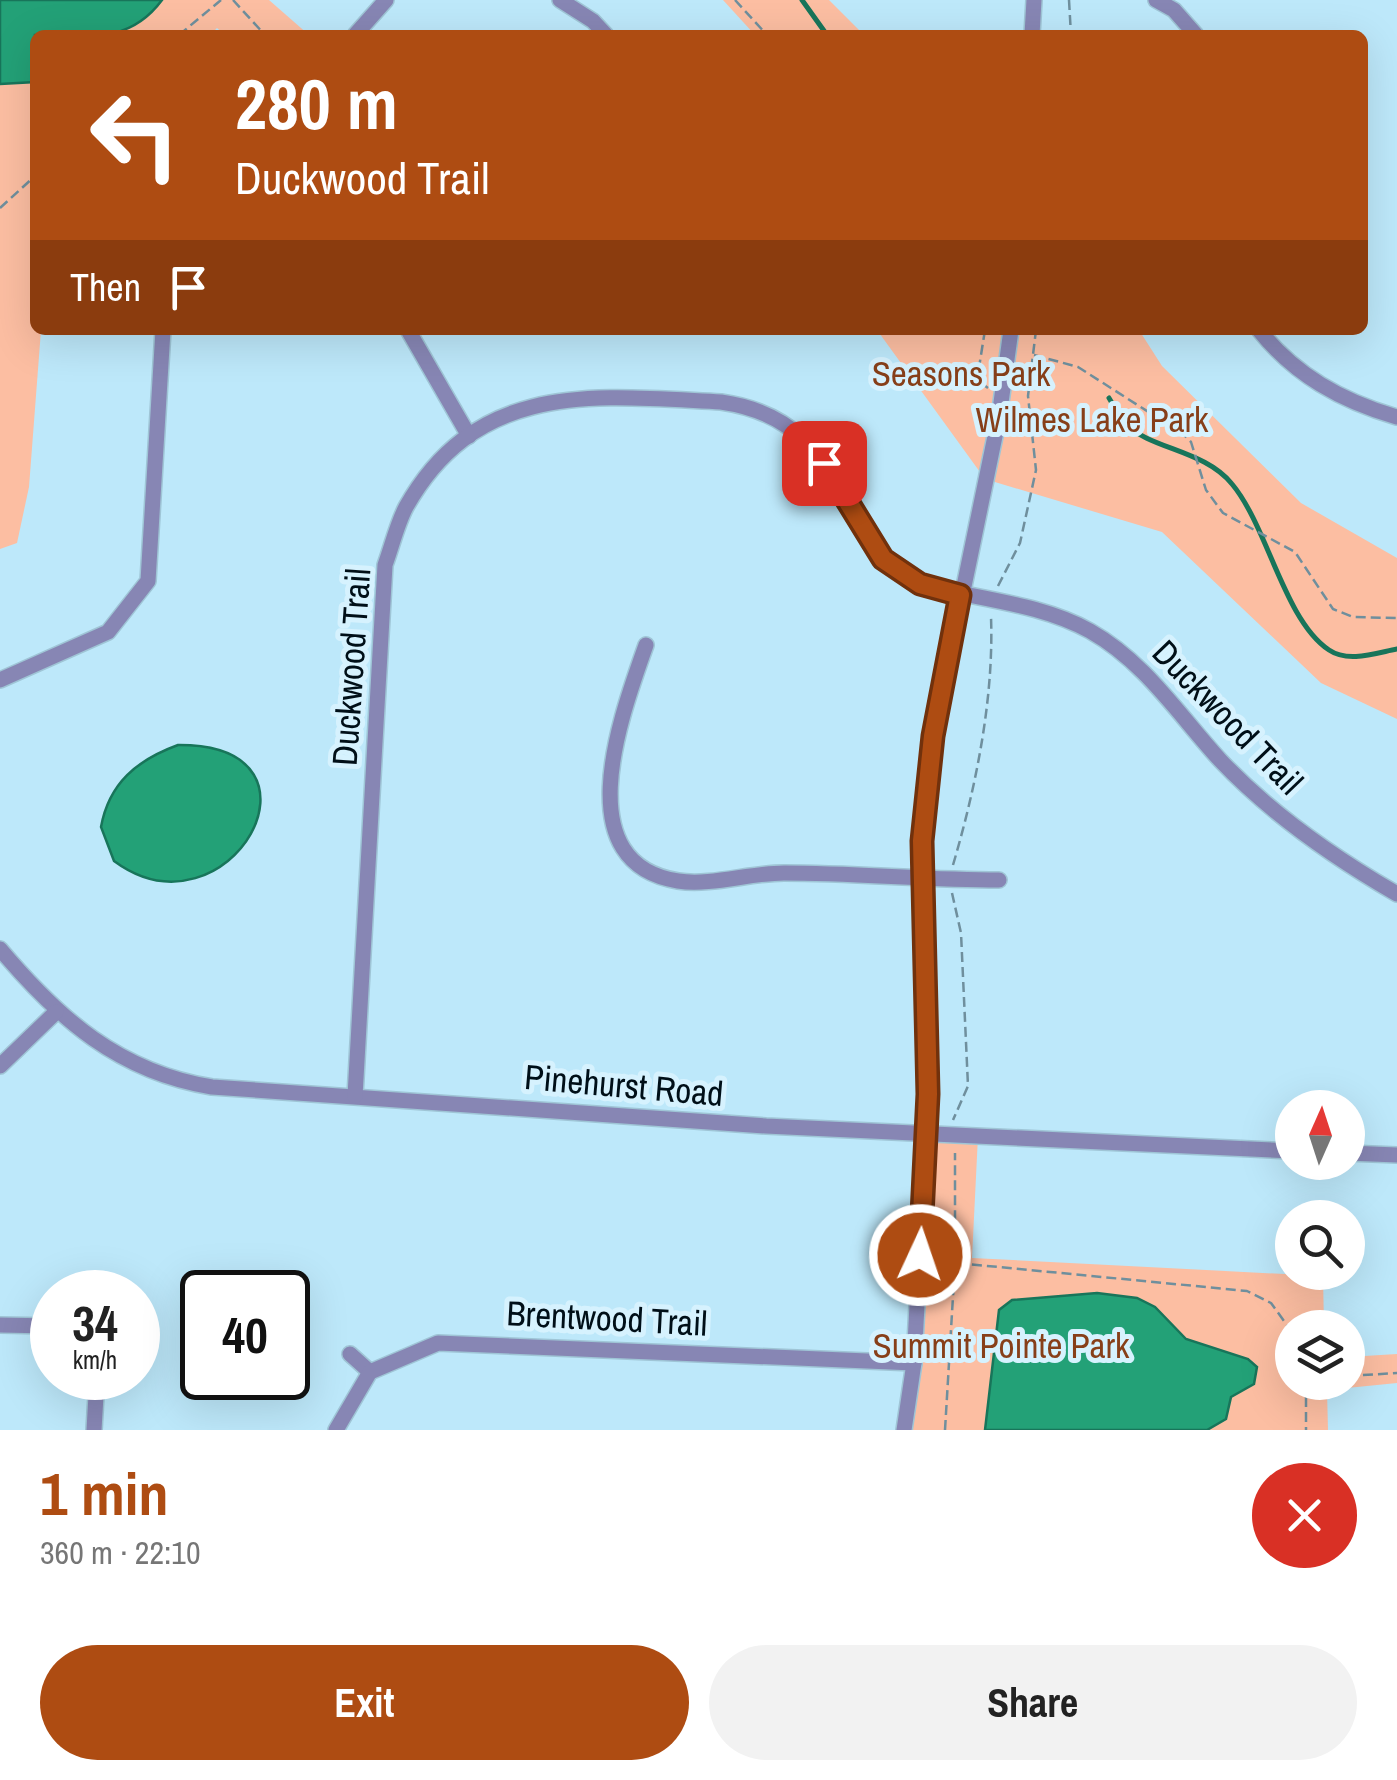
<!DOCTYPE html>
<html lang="en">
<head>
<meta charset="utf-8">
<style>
	body { margin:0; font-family:"Archivo Narrow",sans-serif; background:#f2f2f2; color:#222; height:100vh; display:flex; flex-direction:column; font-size:38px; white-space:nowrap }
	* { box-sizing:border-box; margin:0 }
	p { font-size:32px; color:#767676 }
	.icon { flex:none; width:55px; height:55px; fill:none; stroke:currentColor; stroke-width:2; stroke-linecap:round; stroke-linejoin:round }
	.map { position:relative; height:1430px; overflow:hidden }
	.panel { display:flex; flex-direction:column; background:#fff; flex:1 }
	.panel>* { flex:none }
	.hud { position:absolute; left:30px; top:30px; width:1338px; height:305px; border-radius:15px; box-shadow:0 10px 40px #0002; background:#ae4c12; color:#fff; overflow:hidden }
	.needle { width:65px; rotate:3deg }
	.tools { position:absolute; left:1275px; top:1090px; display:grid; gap:20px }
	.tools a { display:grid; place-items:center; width:90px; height:90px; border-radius:50%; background:#fff; box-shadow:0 10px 40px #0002; font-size:50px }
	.speed { position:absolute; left:30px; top:1270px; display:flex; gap:20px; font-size:50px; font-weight:700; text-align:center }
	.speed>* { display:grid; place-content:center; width:130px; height:130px; border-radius:50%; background:#fff; box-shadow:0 10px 40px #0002; line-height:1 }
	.speed small { font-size:25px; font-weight:400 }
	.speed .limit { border:5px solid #111; border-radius:15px; background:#fff; color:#111 }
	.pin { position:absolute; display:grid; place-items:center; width:85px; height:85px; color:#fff; margin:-42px; border-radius:20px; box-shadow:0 5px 15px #0006 }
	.me { position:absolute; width:110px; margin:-55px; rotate:3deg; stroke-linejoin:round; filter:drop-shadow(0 0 8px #0008) }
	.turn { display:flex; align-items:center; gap:35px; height:210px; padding:0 40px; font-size:45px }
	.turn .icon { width:130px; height:130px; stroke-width:2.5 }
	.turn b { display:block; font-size:70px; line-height:85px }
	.then { display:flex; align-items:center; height:95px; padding:0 40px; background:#0003; gap:20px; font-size:38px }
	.round { display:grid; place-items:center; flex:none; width:105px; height:105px; border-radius:52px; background:#f2f2f2 }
	.head { display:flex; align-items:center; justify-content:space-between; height:170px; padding:0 40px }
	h1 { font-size:60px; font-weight:700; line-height:75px; color:#ae4c12 }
	.button { display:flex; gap:20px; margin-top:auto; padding:20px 40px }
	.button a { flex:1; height:115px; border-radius:60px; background:#ae4c12; color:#fff; font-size:40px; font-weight:700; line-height:115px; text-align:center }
	.button a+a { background:#f2f2f2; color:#222 }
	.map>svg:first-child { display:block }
</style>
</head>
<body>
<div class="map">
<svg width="1397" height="1430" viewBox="0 0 1397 1430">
	<rect width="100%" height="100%" fill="#bde8fa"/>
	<!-- green -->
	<g fill="#fcbea2">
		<path d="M0,0H269L309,35H225L217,28L210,35H35V330H41L29,487L17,543L0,549Z"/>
		<path d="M723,0H829L864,35H755Z"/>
		<path d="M877,330H1139L1162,366L1301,503L1397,558V719L1321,683L1162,532L985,479Z"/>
		<path d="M925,1135L978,1136L972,1258L1323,1276L1324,1327L1292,1328V1382H1348V1357L1397,1354V1383L1327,1390L1328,1430H904Z"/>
	</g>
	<!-- water -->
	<g fill="#23a177" stroke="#18755a" stroke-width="2.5">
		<path d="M0,0H162C128,46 85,35 35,35V82L0,84Z"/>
		<path d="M178,745C343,744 228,945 114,861L101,827C109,783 137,760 178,745Z"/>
		<path d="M1097,1293L1137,1298L1155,1307L1186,1339L1248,1359L1257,1367L1254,1384L1231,1397L1226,1419L1207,1430H985L999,1310L1012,1300Z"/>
	</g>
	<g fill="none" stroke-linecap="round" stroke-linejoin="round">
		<!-- stream -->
		<g stroke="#18755a" stroke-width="5">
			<path d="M802,0L827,35"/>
			<path d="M1109,398C1114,406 1119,417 1126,424C1150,449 1205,450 1232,484C1268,527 1284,620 1329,650C1348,663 1376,653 1397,649"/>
		</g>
		<defs>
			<g id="minor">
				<path d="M560,0L593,21L606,35"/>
				<path d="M1156,0L1174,10L1196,35"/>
				<path d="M355,35L386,0"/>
				<path d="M1032,35L1034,0"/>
				<path d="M408,330L469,436"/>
				<path d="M1259,330C1295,375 1341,401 1397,417"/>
				<path d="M646,645C623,711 564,863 678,881C711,886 750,873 784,873C856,873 927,880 999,880"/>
				<path d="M0,680L108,632L148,581L163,330"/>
				<path d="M0,949C59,1019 119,1072 212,1087L766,1126L1292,1151"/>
				<path d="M0,1066L56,1012"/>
				<path d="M355,1096L385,565C392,546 397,524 406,507C478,379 597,396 721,402C854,421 825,538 920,584C975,599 1040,603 1090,631C1145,662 1178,714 1220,760C1271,814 1333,857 1397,894"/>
				<path d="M1348,1153L1397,1155"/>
				<path d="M0,1325L52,1326"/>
				<path d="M350,1354L370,1372"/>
				<path d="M94,1430L97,1378"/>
				<path d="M336,1430L370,1372L438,1343L914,1363"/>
				<path d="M904,1430L914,1363L928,1093L922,841L933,736L999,417L1011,330"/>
			</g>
		</defs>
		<!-- minor casing -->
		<use href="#minor" stroke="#9fc5d6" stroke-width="18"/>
		<!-- path -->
		<g stroke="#6f8f9d" stroke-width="2.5" stroke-dasharray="10 5" stroke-linecap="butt">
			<path d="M233,0L265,35"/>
			<path d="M735,0L767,35"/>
			<path d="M1069,0L1071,35"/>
			<path d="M179,35L221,0"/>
			<path d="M0,208L35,176"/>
			<path d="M985,330L977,380L988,388"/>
			<path d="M1034,355L1078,367L1183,434L1191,442L1206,490L1223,513L1295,552L1333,609L1353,617L1397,618"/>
			<path d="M998,586L1020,543L1036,470L1028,396L1036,330"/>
			<path d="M953,865C976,787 994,698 991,617"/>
			<path d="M952,893L961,933L968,1086L953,1120"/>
			<path d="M957,1263L1247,1291L1271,1303L1292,1332"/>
			<path d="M1348,1376L1397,1373"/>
			<path d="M1306,1382V1430"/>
			<path d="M945,1430L955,1263V1153"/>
		</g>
		<!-- minor -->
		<use href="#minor" stroke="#8786b4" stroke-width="15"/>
	</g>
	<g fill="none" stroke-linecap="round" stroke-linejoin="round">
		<defs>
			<path id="route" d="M824,463L883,559L920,584L960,595L933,736L922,841L928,1094L920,1255"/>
		</defs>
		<!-- route casing -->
		<use href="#route" stroke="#71310c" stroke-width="25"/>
		<!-- route -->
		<use href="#route" stroke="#ae4c12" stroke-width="18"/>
	</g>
	<g text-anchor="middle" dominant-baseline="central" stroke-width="10" stroke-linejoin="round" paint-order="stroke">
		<!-- park labels -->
		<g font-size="35" fill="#873f19" stroke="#d6f2fe">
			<text x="961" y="373">Seasons Park</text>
			<text x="1092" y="419">Wilmes Lake Park</text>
			<text x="1001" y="1345">Summit Pointe Park</text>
		</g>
		<!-- street labels -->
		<g font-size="35" fill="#000f18" stroke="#d6f2fe">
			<text transform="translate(351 667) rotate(-86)">Duckwood Trail</text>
			<text transform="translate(1228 717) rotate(46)">Duckwood Trail</text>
			<text transform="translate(624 1085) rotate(5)">Pinehurst Road</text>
			<text transform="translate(607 1318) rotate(3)">Brentwood Trail</text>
		</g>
	</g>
</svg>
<div class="tools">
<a><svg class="needle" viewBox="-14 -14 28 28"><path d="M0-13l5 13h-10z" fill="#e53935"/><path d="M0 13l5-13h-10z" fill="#767676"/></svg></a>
<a><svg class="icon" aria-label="search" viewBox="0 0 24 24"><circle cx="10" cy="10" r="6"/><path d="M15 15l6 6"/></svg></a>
<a><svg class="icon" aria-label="layers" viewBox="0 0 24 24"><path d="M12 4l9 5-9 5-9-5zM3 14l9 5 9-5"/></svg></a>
</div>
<div class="speed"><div>34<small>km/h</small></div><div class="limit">40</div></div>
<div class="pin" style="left:824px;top:463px;background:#d93025"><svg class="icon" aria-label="arrive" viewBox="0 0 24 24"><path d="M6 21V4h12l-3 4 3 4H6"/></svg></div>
<svg class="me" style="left:920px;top:1255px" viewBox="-20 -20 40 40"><circle r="17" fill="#ae4c12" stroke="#fff" stroke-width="3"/><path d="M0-11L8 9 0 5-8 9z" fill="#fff"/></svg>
<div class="hud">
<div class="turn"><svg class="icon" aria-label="left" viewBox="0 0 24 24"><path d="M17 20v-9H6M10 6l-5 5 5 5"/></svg><div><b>280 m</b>Duckwood Trail</div></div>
<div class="then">Then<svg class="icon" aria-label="arrive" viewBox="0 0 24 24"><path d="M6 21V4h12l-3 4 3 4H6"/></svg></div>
</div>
</div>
<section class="panel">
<div class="head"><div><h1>1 min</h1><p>360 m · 22:10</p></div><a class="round" style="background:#d93025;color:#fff"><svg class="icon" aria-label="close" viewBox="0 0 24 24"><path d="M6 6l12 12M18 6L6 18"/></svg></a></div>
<div class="button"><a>Exit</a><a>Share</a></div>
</section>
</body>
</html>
